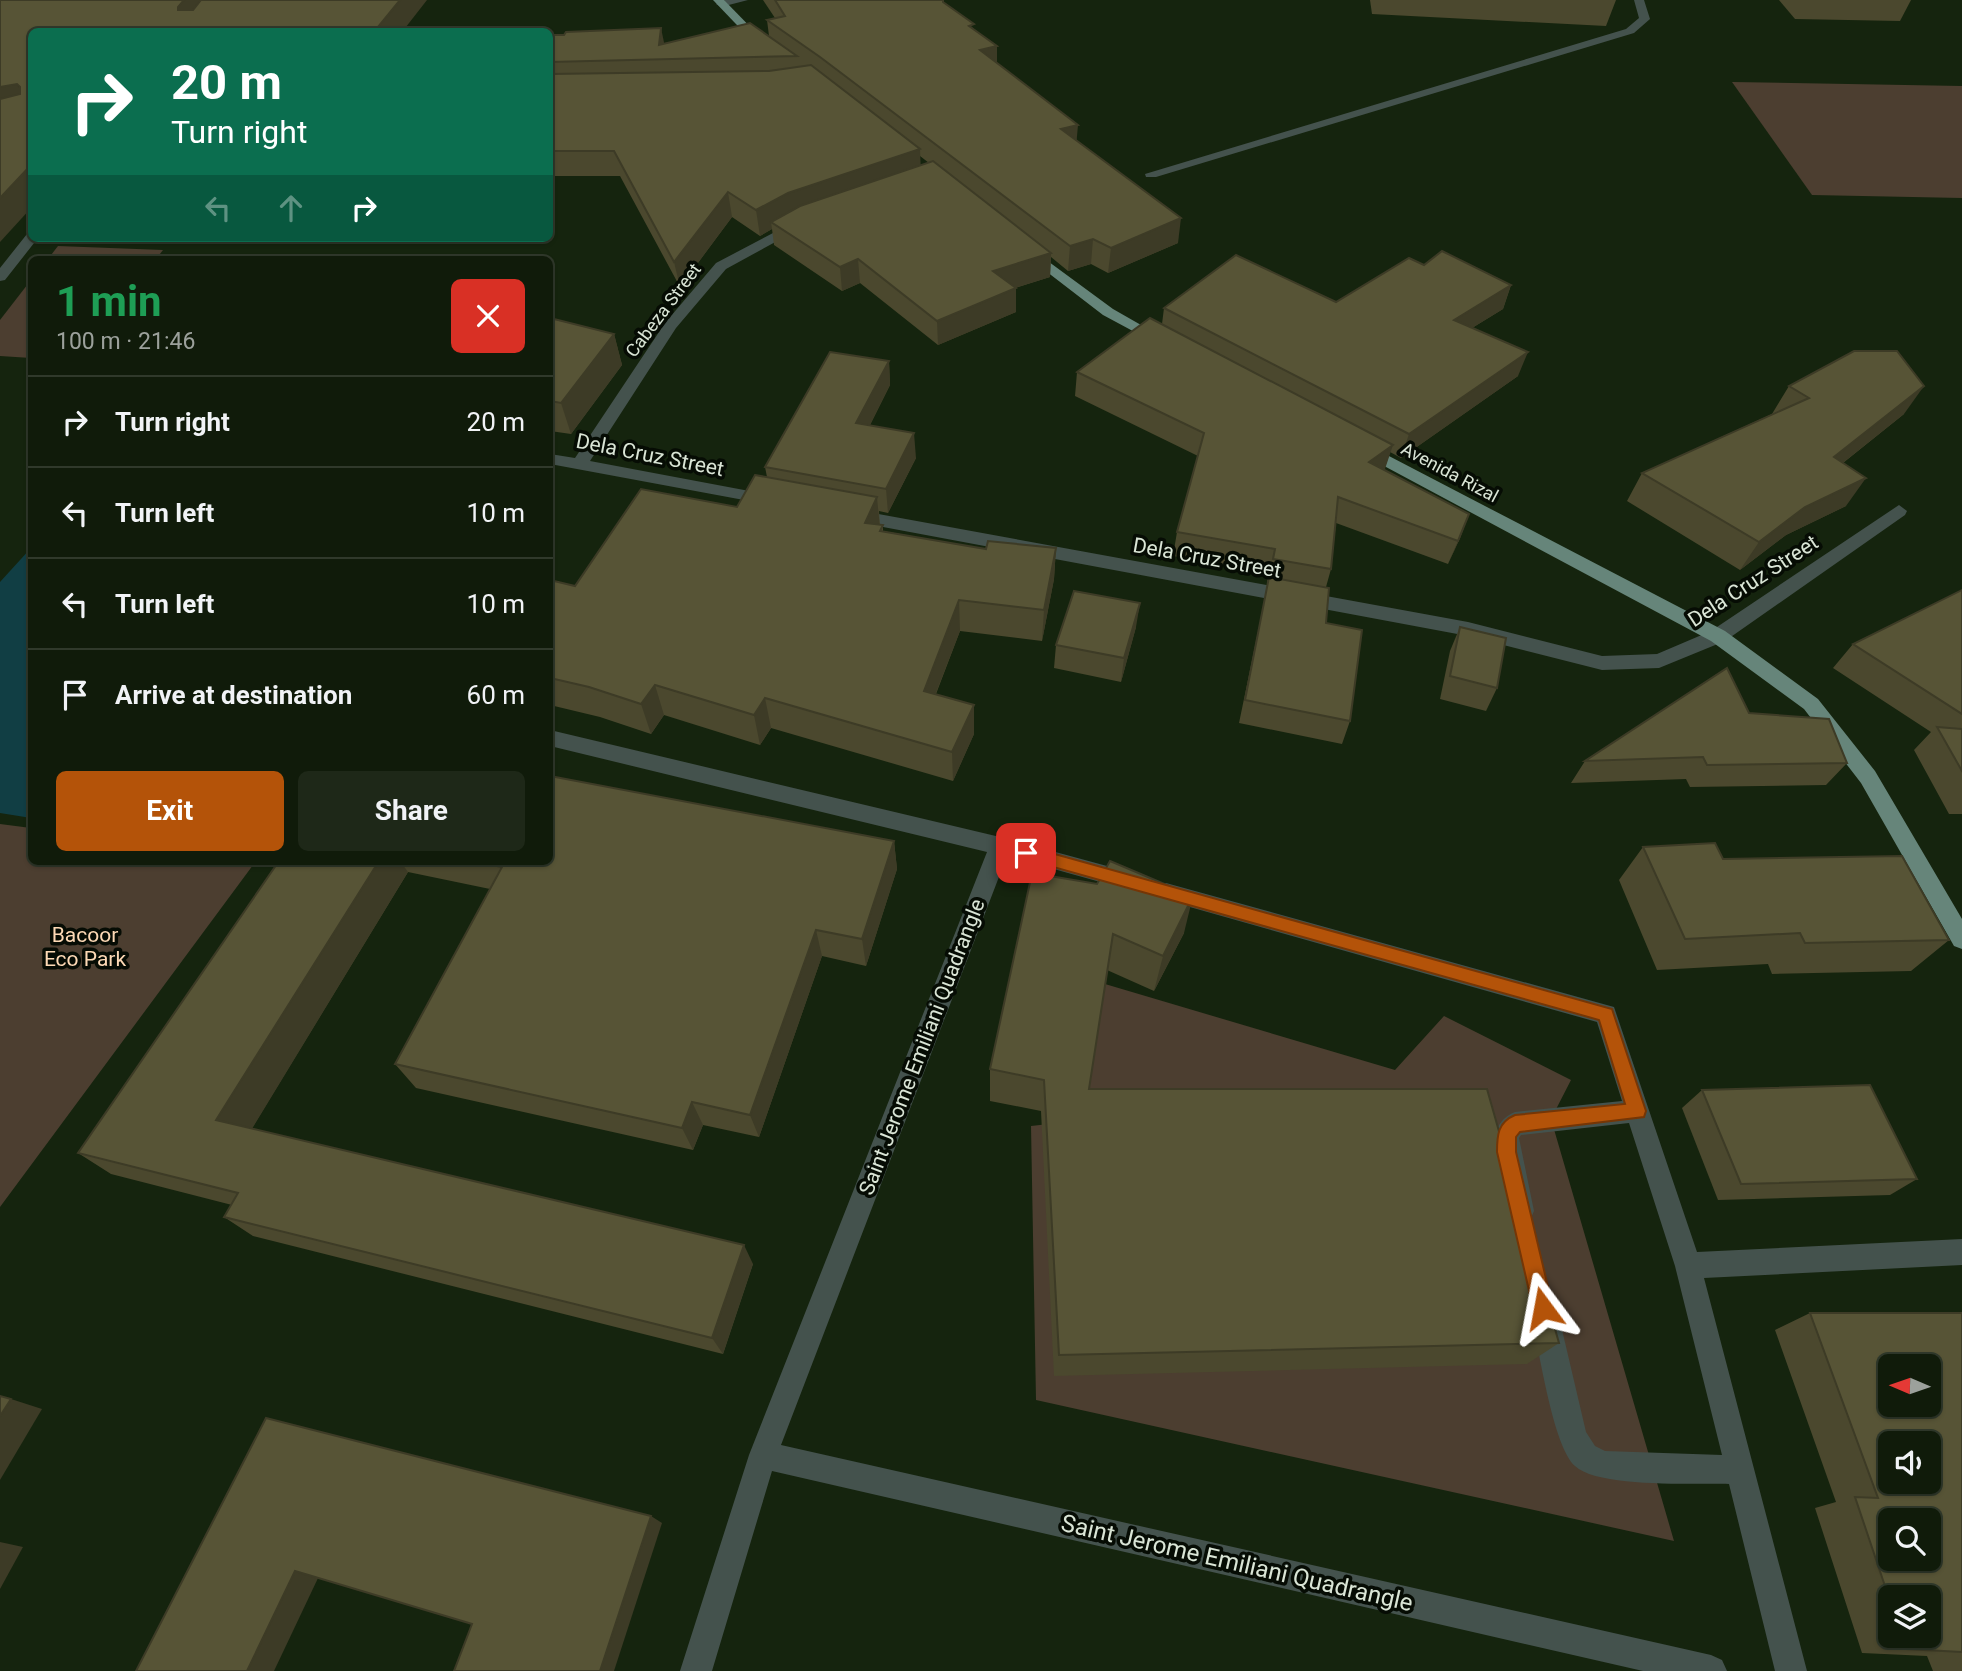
<!DOCTYPE html>
<html lang="en">
<head>
<meta charset="utf-8">
<style>
	body { margin:0; font-family:Roboto,sans-serif; background:#1e2818; color:#f1f3f6; height:100vh; display:flex; flex-direction:column; font-size:26px; white-space:nowrap }
	* { box-sizing:border-box; margin:0 }
	p { font-size:23px; color:#9ca19c }
	.icon { flex:none; width:38px; height:38px; fill:none; stroke:currentColor; stroke-width:2; stroke-linecap:round; stroke-linejoin:round }
	.map { position:relative; flex:1; overflow:hidden }
	.side { position:absolute; left:28px; top:256px; width:525px; height:609px; display:flex; flex-direction:column; background:#101b0a; border-radius:10px; box-shadow:0 2px 5px #0004,0 0 0 2px #30392b }
	.side>* { flex:none }
	.top-card { position:absolute; left:28px; top:28px; width:525px; height:214px; border-radius:10px; box-shadow:0 2px 5px #0004,0 0 0 2px #30392b; background:#0b6e4f; color:#fff; overflow:hidden }
	.needle { width:46px; rotate:272deg }
	.tools { position:absolute; left:1878px; top:1354px; display:grid; gap:14px }
	.tools a { display:grid; place-items:center; width:63px; height:63px; border-radius:10px; background:#101b0a; box-shadow:0 2px 5px #0004,0 0 0 2px #30392b; font-size:35px }
	.pin { position:absolute; display:grid; place-items:center; width:60px; height:60px; color:#fff; margin:-30px; border-radius:14px; box-shadow:0 4px 10px #0006 }
	.me { position:absolute; width:77px; margin:-38px; rotate:347deg; stroke-linejoin:round; filter:drop-shadow(0 0 5px #0008) }
	.turn { display:flex; align-items:center; gap:24px; height:147px; padding:0 28px; font-size:32px }
	.turn .icon { width:91px; height:91px; stroke-width:2.5 }
	.turn b { display:block; font-size:49px; line-height:60px }
	.lanes { display:flex; align-items:center; height:66px; padding:0 28px; background:#0003; justify-content:center; gap:35px; direction:ltr }
	.lanes .off { opacity:.35 }
	.round { display:grid; place-items:center; flex:none; width:74px; height:74px; border-radius:10px; background:#1e2818 }
	.headline { display:flex; align-items:center; justify-content:space-between; height:119px; padding:0 28px }
	h1 { font-size:42px; font-weight:700; line-height:52px; color:#1e9e55 }
	.button { display:flex; gap:14px; margin-top:auto; padding:14px 28px }
	.button a { flex:1; height:80px; border-radius:10px; background:#b45309; color:#fff; font-size:28px; font-weight:700; line-height:80px; text-align:center }
	.button a+a { background:#1e2818; color:#f1f3f6 }
	ul { padding:0; list-style:none }
	li { display:flex; align-items:center; gap:21px; height:91px; padding:0 28px; border-top:2px solid #30392b }
	li div { flex:1 }
	li b { display:block; font-size:26px }
	li em { font-style:normal }
	.map>svg:first-child { display:block }
</style>
</head>
<body>
<div class="map">
<svg width="1962" height="1671" viewBox="0 0 1962 1671">
	<rect width="100%" height="100%" fill="#15240e"/>
	<!-- green -->
	<g fill="#4c3e30">
		<path d="M1732,82L1962,86V198L1812,195Z"/>
		<path d="M58,246L163,250L156,259H48Z"/>
		<path d="M31,280V358L0,356V320Z"/>
		<path d="M0,824L31,828L32,861H256L0,1207Z"/>
		<path d="M1105,984L1395,1070L1444,1016L1571,1080L1551,1119L1674,1541L1036,1400L1031,1126L1084,1120Z"/>
	</g>
	<!-- water -->
	<path fill="#113e44" d="M31,548V818L0,813V582Z"/>
	<g fill="none" stroke-linecap="round" stroke-linejoin="round">
		<!-- minor -->
		<g fill="#44524d" fill-rule="evenodd">
			<path d="M748,0L721,7L716,4L725,0Z"/>
			<path d="M1634,0H1644L1650,19L1634,33L1156,177H1146L1145,174L1626,29L1639,18Z"/>
			<path d="M796,221L801,222V228L726,269L676,328L590,461L771,495L779,500L777,504L771,505L550,464V454L575,458L665,323L716,263Z"/>
			<path d="M32,233V238H38L5,280L0,281V268L27,234Z"/>
			<path d="M1899,505L1907,511L1905,515L1725,641L1659,668L1602,670L1468,636L851,521L842,515L851,509L1468,622L1602,656L1657,654L1711,631Z"/>
			<path d="M550,730L1000,837L1129,872L1137,875L1140,881L1137,887L1129,890L1007,856L781,1445L1711,1655L1722,1660L1727,1671H1643L772,1471L712,1671H680L749,1455L987,852L550,746Z"/>
			<path d="M1166,883L1614,1007L1697,1252L1962,1239V1265L1704,1278L1807,1671H1775L1729,1484C1695,1483 1598,1488 1575,1466C1553,1446 1540,1353 1532,1321L1536,1311L1546,1307L1556,1311L1560,1321L1586,1432L1595,1446L1605,1451L1722,1455L1675,1266L1629,1123L1521,1135L1519,1138L1534,1211L1530,1220L1521,1224L1512,1220L1508,1211C1501,1182 1477,1127 1515,1112L1622,1101L1597,1022L1158,898L1155,892L1158,886Z"/>
		</g>
		<!-- major -->
		<g fill="#66857a" fill-rule="evenodd">
			<path d="M713,0H724L765,42V46H757Z"/>
			<path d="M1030,248L1113,309L1169,341L1162,345L1157,344L1103,315L1025,255L1023,252Z"/>
			<path d="M1364,443L1725,631L1818,699L1875,771L1962,919V949L1954,946L1861,783L1804,709L1711,641L1358,452L1356,448L1358,444Z"/>
		</g>
	</g>
	<!-- wall -->
	<g fill="#4b482e" fill-rule="evenodd">
		<path d="M763,0H943V2L974,29L997,64L1077,141L1178,243L1108,273L1091,264L1068,271L1051,257L1050,277L1015,288H1016V312L938,345L860,283L842,291L774,245L772,229L760,236L732,217L680,287L620,176H550V35L664,43L769,36L767,20L775,18ZM920,156L929,163L920,165Z"/>
		<path d="M1370,0H1616L1606,26L1372,14Z"/>
		<path d="M1779,0H1911L1900,21L1795,19Z"/>
		<path d="M1424,265L1511,285L1503,309L1472,328L1518,376L1401,458L1390,452L1384,470L1469,514L1460,538L1448,564L1336,523L1331,569L1326,587V623L1350,721L1342,744L1239,723L1268,583L1267,582L1269,573L1173,556L1177,532L1198,456L1075,396L1077,372L1162,324L1164,308L1336,302Z"/>
		<path d="M550,318L614,334L622,365L571,434L550,431Z"/>
		<path d="M889,361L890,385L870,425L916,458L888,513L879,511L880,525H883V531L986,549L1056,548L1054,579L1042,641L960,631L936,694L974,705V734L953,781L771,728L760,745L664,715L651,734L600,717L550,705V580L575,586L737,507L767,477L765,467Z"/>
		<path d="M1789,386L1904,414L1843,463L1846,506L1786,535L1740,570L1627,501L1642,473L1772,414Z"/>
		<path d="M1962,590V814H1949L1914,750L1931,732L1833,668L1853,644Z"/>
		<path d="M1136,627L1121,682L1054,668L1056,645Z"/>
		<path d="M1460,627L1497,688L1486,711L1440,699L1450,651Z"/>
		<path d="M1749,713L1847,763L1826,785L1690,787L1686,779L1571,783L1585,761Z"/>
		<path d="M894,841L897,869L866,966L822,956L759,1137L703,1125L693,1150L416,1088L395,1064L490,889L408,872L252,1128L753,1264L723,1354L253,1236L224,1217L232,1205L111,1174L78,1153L279,861H550Z"/>
		<path d="M1643,847L1723,859L1949,940L1911,971L1772,974L1768,964L1657,970L1619,880Z"/>
		<path d="M1032,873L1184,933L1154,991L1107,970L1089,1089L1559,1343L1527,1364L1054,1376L1041,1111L990,1101V1069Z"/>
		<path d="M1702,1090L1917,1179L1890,1195L1718,1200L1682,1108Z"/>
		<path d="M1810,1313H1962V1671H1933L1927,1656L1862,1653L1815,1508L1836,1502L1775,1330ZM1890,1598L1928,1636H1890Z"/>
	</g>
	<!-- shaded-wall -->
	<g fill="#3d3b26">
		<path d="M184,0H213L189,30L178,10V7Z"/>
		<path d="M400,0H427L402,32H374Z"/>
		<path d="M661,28L666,52L659,45Z"/>
		<path d="M997,46V69L980,50Z"/>
		<path d="M17,84L32,108L0,114V87Z"/>
		<path d="M1078,125L1076,148L1061,129Z"/>
		<path d="M920,149L921,174L771,222L772,229L760,236L756,210L788,193Z"/>
		<path d="M32,164V207L0,242V198Z"/>
		<path d="M728,192L732,217L680,287L674,262Z"/>
		<path d="M1181,218L1178,243L1108,273L1111,248Z"/>
		<path d="M1093,239L1091,264L1068,271L1070,246Z"/>
		<path d="M1051,253L1050,277L992,295L993,271Z"/>
		<path d="M858,259L860,283L842,291L840,267Z"/>
		<path d="M1511,285L1503,309L1446,344L1454,320Z"/>
		<path d="M1016,288V312L938,345L937,321Z"/>
		<path d="M614,334L622,365L571,434L561,403Z"/>
		<path d="M1528,352L1518,376L1401,458L1409,434Z"/>
		<path d="M889,361L890,385L859,447L856,423Z"/>
		<path d="M1924,386L1904,414L1815,485L1834,457Z"/>
		<path d="M914,433L916,458L888,513L886,489Z"/>
		<path d="M1393,445L1385,469L1361,486L1369,462Z"/>
		<path d="M1866,478L1846,506L1786,535L1740,570L1759,542L1805,507Z"/>
		<path d="M877,497L880,529L865,523Z"/>
		<path d="M1469,514L1460,538L1448,564L1458,541Z"/>
		<path d="M1056,548L1054,579L1042,641L1044,610Z"/>
		<path d="M959,600L960,631L925,721L924,691Z"/>
		<path d="M1140,603L1136,627L1121,682L1124,658Z"/>
		<path d="M655,685L664,715L651,734L641,704Z"/>
		<path d="M765,698L771,728L760,745L754,715Z"/>
		<path d="M974,705V734L953,781L952,752Z"/>
		<path d="M894,841L897,869L866,966L862,939Z"/>
		<path d="M379,861H400L408,872L244,1142L216,1120Z"/>
		<path d="M1193,896L1184,933L1154,991L1163,956Z"/>
		<path d="M816,930L822,956L759,1137L750,1115Z"/>
		<path d="M692,1102L703,1125L693,1150L682,1128Z"/>
		<path d="M744,1245L753,1264L723,1354L712,1338Z"/>
		<path d="M11,1399L42,1409L0,1480V1416Z"/>
		<path d="M651,1516L662,1523L614,1671H600Z"/>
		<path d="M0,1542L23,1547L0,1589Z"/>
		<path d="M295,1571L319,1576L274,1671H247Z"/>
	</g>
	<!-- building -->
	<g fill="#575436" stroke="#3d3b26" stroke-width="2" fill-rule="evenodd">
		<path d="M0,0H184L178,7V10H193L201,0H400L374,32H32V164L0,198V99L20,94V87L17,84L0,87Z"/>
		<path d="M775,0H943V2L974,24L969,26L997,46L980,50L1078,125L1061,129L1181,218L1111,248L1093,239L1070,246L820,57L767,20L785,16Z"/>
		<path d="M750,23L797,56L550,62V35H564L566,32L661,28L659,45Z"/>
		<path d="M811,65L920,149L788,193L756,210L728,192L674,262L614,151H550V74L769,71Z"/>
		<path d="M933,161L1051,253L993,271L1016,288L937,321L858,259L840,267L771,222L800,206Z"/>
		<path d="M1442,251L1511,285L1454,320L1528,352L1409,434L1164,308L1236,255L1336,302L1409,258L1424,265Z"/>
		<path d="M550,318L614,334L561,403L550,401Z"/>
		<path d="M1150,318L1393,445L1369,462L1469,514L1458,541L1338,497L1331,569L1273,559L1275,549L1177,532L1204,433L1077,372Z"/>
		<path d="M1854,351H1897L1924,386L1834,457L1866,478L1805,507L1759,542L1642,473L1809,398L1789,386Z"/>
		<path d="M830,352L889,361L856,423L914,433L886,489L765,467Z"/>
		<path d="M755,475L877,497L865,523L883,525L880,531L986,549L988,541L1056,548L1044,610L959,600L924,691L974,705L952,752L765,698L754,715L655,685L641,704L589,687L550,678V580L575,586L641,489L737,507Z"/>
		<path d="M1269,577L1329,588L1326,623L1362,630L1350,721L1245,700Z"/>
		<path d="M1962,590V714L1853,644Z"/>
		<path d="M1074,591L1140,603L1124,658L1056,645Z"/>
		<path d="M1460,627L1506,638L1497,688L1450,676Z"/>
		<path d="M1727,668L1749,713L1829,719L1847,763L1707,765L1703,757L1585,761Z"/>
		<path d="M1937,727L1962,729V771Z"/>
		<path d="M550,776L894,841L862,939L816,930L750,1115L692,1102L682,1128L395,1064L502,867L471,861H550Z"/>
		<path d="M1715,843L1723,859L1902,856L1949,940L1805,943L1800,933L1685,939L1643,847Z"/>
		<path d="M279,861H379L216,1120L744,1245L712,1338L224,1217L238,1193L78,1153Z"/>
		<path d="M1110,861L1193,896L1163,956L1113,934L1089,1089H1487L1559,1343L1059,1355L1044,1080L990,1069L1032,873L1097,884Z"/>
		<path d="M1870,1085L1917,1179L1741,1184L1702,1090Z"/>
		<path d="M1810,1313H1962V1652L1906,1649L1902,1636H1928V1598H1890V1601L1855,1497L1878,1498ZM1890,1367H1928V1405H1890ZM1890,1444H1928V1482H1890ZM1890,1521H1928V1559H1890Z"/>
		<path d="M0,1396L11,1399L0,1416Z"/>
		<path d="M266,1418L651,1516L600,1671H454L472,1624L295,1571L247,1671H136Z"/>
	</g>
	<!-- route -->
	<path fill="#b45309" stroke="#753606" stroke-width="2" d="M1026,846L1612,1009L1646,1111L1644,1117L1520,1132L1516,1137V1152L1553,1308L1550,1315L1543,1318L1536,1315L1533,1308L1497,1152C1497,1135 1498,1122 1515,1115L1625,1104L1599,1020L1021,858L1018,853L1021,848Z"/>
	<g text-anchor="middle" dominant-baseline="central" stroke-width="7" stroke-linejoin="round" paint-order="stroke">
		<!-- far-street labels -->
		<g font-size="18" fill="#dae5d6" stroke="#060c04">
			<text transform="translate(663 310) rotate(-53)">Cabeza Street</text>
			<text transform="translate(1450 472) rotate(28)">Avenida Rizal</text>
		</g>
		<!-- street labels -->
		<g font-size="21" fill="#dae5d6" stroke="#060c04">
			<text transform="translate(650 455) rotate(11)">Dela Cruz Street</text>
			<text transform="translate(1207 558) rotate(10)">Dela Cruz Street</text>
			<text transform="translate(1753 581) rotate(-33)">Dela Cruz Street</text>
			<text transform="translate(922 1047) rotate(-69)">Saint Jerome Emiliani Quadrangle</text>
		</g>
		<!-- park labels -->
		<g font-size="21" fill="#fdd9b5" stroke="#060c04">
			<text x="85" y="935">Bacoor<tspan x="85" dy="24">Eco Park</tspan></text>
		</g>
		<!-- near-street labels -->
		<g font-size="24" fill="#dae5d6" stroke="#060c04">
			<text transform="translate(1237 1563) rotate(13)">Saint Jerome Emiliani Quadrangle</text>
		</g>
	</g>
</svg>
<div class="tools">
<a><svg class="needle" viewBox="-14 -14 28 28"><path d="M0-13l5 13h-10z" fill="#e53935"/><path d="M0 13l5-13h-10z" fill="#9ca19c"/></svg></a>
<a><svg class="icon" aria-label="sound" viewBox="0 0 24 24"><path d="M4 9h4l5-4v14l-5-4H4zM17 9q2 3 0 6"/></svg></a>
<a><svg class="icon" aria-label="search" viewBox="0 0 24 24"><circle cx="10" cy="10" r="6"/><path d="M15 15l6 6"/></svg></a>
<a><svg class="icon" aria-label="layers" viewBox="0 0 24 24"><path d="M12 4l9 5-9 5-9-5zM3 14l9 5 9-5"/></svg></a>
</div>
<div class="pin" style="left:1026px;top:853px;background:#d93025"><svg class="icon" aria-label="arrive" viewBox="0 0 24 24"><path d="M6 21V4h12l-3 4 3 4H6"/></svg></div>
<svg class="me" style="left:1543px;top:1308px" viewBox="-20 -20 40 40"><path d="M0-17L14 15 0 8-14 15z" fill="#b45309" stroke="#fff" stroke-width="4"/></svg>
<div class="top-card">
<div class="turn"><svg class="icon" aria-label="right" viewBox="0 0 24 24"><path d="M7 20v-9h11M14 6l5 5-5 5"/></svg><div><b>20 m</b>Turn right</div></div>
<div class="lanes"><svg class="icon off" aria-label="left" viewBox="0 0 24 24"><path d="M17 20v-9H6M10 6l-5 5 5 5"/></svg><svg class="icon off" aria-label="ahead" viewBox="0 0 24 24"><path d="M12 20V5M6 11l6-6 6 6"/></svg><svg class="icon" aria-label="right" viewBox="0 0 24 24"><path d="M7 20v-9h11M14 6l5 5-5 5"/></svg></div>
</div>
<section class="side">
<div class="headline"><div><h1>1 min</h1><p>100 m · 21:46</p></div><a class="round" style="background:#d93025;color:#fff"><svg class="icon" aria-label="close" viewBox="0 0 24 24"><path d="M6 6l12 12M18 6L6 18"/></svg></a></div>
<ul>
<li><svg class="icon" aria-label="right" viewBox="0 0 24 24"><path d="M7 20v-9h11M14 6l5 5-5 5"/></svg><div><b>Turn right</b></div><em>20 m</em></li>
<li><svg class="icon" aria-label="left" viewBox="0 0 24 24"><path d="M17 20v-9H6M10 6l-5 5 5 5"/></svg><div><b>Turn left</b></div><em>10 m</em></li>
<li><svg class="icon" aria-label="left" viewBox="0 0 24 24"><path d="M17 20v-9H6M10 6l-5 5 5 5"/></svg><div><b>Turn left</b></div><em>10 m</em></li>
<li><svg class="icon" aria-label="arrive" viewBox="0 0 24 24"><path d="M6 21V4h12l-3 4 3 4H6"/></svg><div><b>Arrive at destination</b></div><em>60 m</em></li>
</ul>
<div class="button"><a>Exit</a><a>Share</a></div>
</section>
</div>
</body>
</html>
